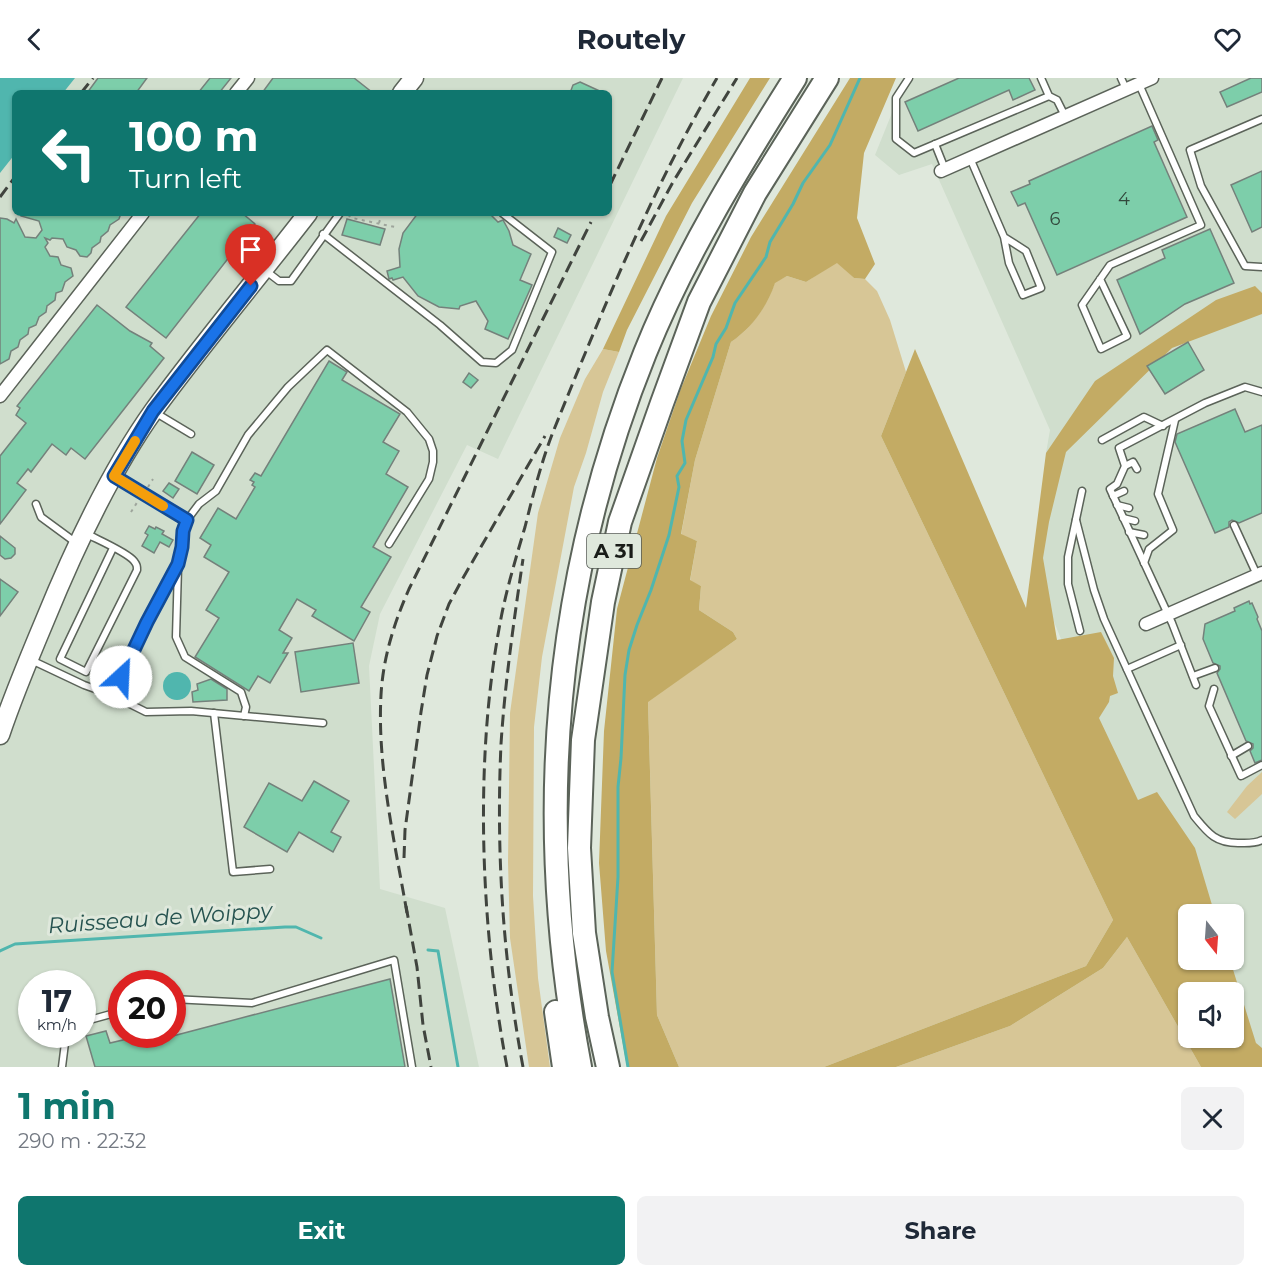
<!DOCTYPE html>
<html lang="en">
<head>
<meta charset="utf-8">
<style>
	body { margin:0; font-family:Montserrat,sans-serif; background:#f2f2f3; color:#1f2937; height:100vh; display:flex; flex-direction:column; font-size:22px; white-space:nowrap }
	* { box-sizing:border-box; margin:0 }
	p { font-size:20px; color:#747a83 }
	.icon { flex:none; width:33px; height:33px; fill:none; stroke:currentColor; stroke-width:2; stroke-linecap:round; stroke-linejoin:round }
	.map { position:relative; height:989px; overflow:hidden }
	.side { display:flex; flex-direction:column; background:#fff; flex:1 }
	.side>* { flex:none }
	.top-card { position:absolute; left:12px; top:12px; width:600px; height:126px; border-radius:9px; box-shadow:0 2px 4px #0004; background:#0f766e; color:#fff; overflow:hidden }
	.needle { width:39px; rotate:163deg }
	.tools { position:absolute; left:1178px; top:826px; display:grid; gap:12px }
	.tools a { display:grid; place-items:center; width:66px; height:66px; border-radius:9px; background:#fff; box-shadow:0 2px 4px #0004; font-size:30px }
	.speed { position:absolute; left:18px; top:892px; display:flex; gap:12px; font-size:30px; font-weight:700; text-align:center }
	.speed>* { display:grid; place-content:center; width:78px; height:78px; border-radius:50%; background:#fff; box-shadow:0 2px 4px #0004; line-height:1 }
	.speed small { font-size:15px; font-weight:400 }
	.speed .limit { border:9px solid #d22; background:#fff; color:#111 }
	.pin { position:absolute; display:grid; place-items:center; width:51px; height:51px; color:#fff; margin:-62px -26px; border-radius:50% 50% 50% 0; rotate:-45deg; box-shadow:0 0 6px #0007 }
	.pin .icon { rotate:45deg }
	.me { position:absolute; width:66px; margin:-33px; rotate:25deg; stroke-linejoin:round; filter:drop-shadow(0 0 4px #0008) }
	.turn { display:flex; align-items:center; gap:21px; height:126px; padding:0 18px; font-size:27px }
	.turn .icon { width:78px; height:78px; stroke-width:2.5 }
	.turn b { display:block; font-size:42px; line-height:51px }
	.round { display:grid; place-items:center; flex:none; width:63px; height:63px; border-radius:9px; background:#f2f2f3 }
	.overview { display:flex; align-items:center; justify-content:space-between; height:102px; padding:0 18px }
	h1 { font-size:36px; font-weight:700; line-height:45px; color:#0f766e }
	.action { display:flex; gap:12px; margin-top:auto; padding:12px 18px }
	.action a { flex:1; height:69px; border-radius:9px; background:#0f766e; color:#fff; font-size:24px; font-weight:700; line-height:69px; text-align:center }
	.action a+a { background:#f2f2f3; color:#1f2937 }
	header { display:flex; justify-content:space-between; align-items:center; height:78px; padding:0 18px; background:#fff; font-size:27px; font-weight:700 }
	.map>svg:first-child { display:block }
</style>
</head>
<body>
<header><svg class="icon" aria-label="back" viewBox="0 0 24 24"><path d="M15 5l-7 7 7 7"/></svg>Routely<svg class="icon" aria-label="heart" viewBox="0 0 24 24"><path d="M12 20l-8-8c-3-5 5-10 8-4 3-6 11-1 8 4z"/></svg></header>
<div class="map">
<svg width="1262" height="989" viewBox="0 0 1262 989">
	<rect width="100%" height="100%" fill="#dfe8dc"/>
	<!-- built -->
	<g fill="#d0decd" fill-rule="evenodd">
		<path d="M0,0H683L498,381L467,367L380,536L369,588L380,811L445,830L479,989H0ZM15,15H609V135H15ZM32,906H82V957H32ZM122,906H172V957H122Z"/>
		<path d="M906,0H1262V980L1223,882H1233V837H1205L1198,819L1106,671L1041,512L1046,375L1050,352L932,86L899,97L875,77Z"/>
	</g>
	<!-- green -->
	<g fill="#d7c696">
		<path d="M837,184L854,200L865,201L877,213L890,242L906,294L881,358L1113,842L1086,888L824,989H679L657,937L648,623L737,561L733,554L699,532L701,508L690,503L697,463L681,457L695,382L731,264C752,250 767,228 775,204L787,198L806,204Z"/>
		<path d="M603,271L619,274L603,314L586,375L574,409L542,579L534,649L533,818L538,900L550,989H529L510,860L508,784L510,635L538,435L560,360L585,301Z"/>
		<path d="M1262,694V716L1235,741L1227,734L1247,708Z"/>
		<path d="M1127,859L1201,989H896L1010,948L1103,890Z"/>
	</g>
	<!-- forest -->
	<g fill="#c3ab64" fill-rule="evenodd">
		<path d="M750,0H770L692,125L627,252L619,274L603,271L666,138Z"/>
		<path d="M850,0H896L864,75L857,140L875,186L865,201L854,200L837,185L806,204L787,198L775,205C767,229 752,250 731,264L695,382L681,456L697,463L690,502L701,508L699,532L733,554L737,561L648,624L657,937L679,989H627L606,873L599,785L604,653L617,531L657,380L680,313L711,238L751,159Z"/>
		<path d="M1255,208L1262,215V236L1172,270L1066,374L1049,444L1043,480L1057,562L1101,554L1114,580L1113,598L1118,615L1110,618L1109,624L1099,640L1138,722L1157,714L1195,770L1215,837H1188V882H1230L1256,965L1262,970V989H1201L1127,859L1103,890L1010,948L896,989H824L1086,888L1113,842L881,358L915,271L1026,530L1046,375L1095,303L1216,222ZM1188,915H1233V960H1188Z"/>
	</g>
	<!-- water -->
	<g fill="#50b6ae">
		<path d="M0,0H75L63,15H15V76L0,95Z"/>
		<circle cx="177" cy="608" r="14"/>
	</g>
	<g fill="none" stroke-linecap="round" stroke-linejoin="round">
		<!-- stream -->
		<g stroke="#50b6ae" stroke-width="3">
			<path d="M428,872L438,873L458,989"/>
			<path d="M0,873L15,866L285,849H296L321,860"/>
			<path d="M628,989L612,894L618,799V709L621,680L625,597L629,572L637,547L651,512L669,457L679,409L677,398L685,385L682,363L686,342L713,279L716,266L726,250L735,225L766,179L770,164L793,126L803,105L830,67L860,0"/>
		</g>
	</g>
	<!-- building -->
	<g fill="#7dceaa" stroke="#74817b" stroke-width="1.5">
		<path d="M98,0H147L136,15H87Z"/>
		<path d="M210,0H231L219,15H198Z"/>
		<path d="M273,0H354L373,15H262Z"/>
		<path d="M959,0H1029L1035,12L1013,22L1009,12L918,53L905,24Z"/>
		<path d="M1251,0H1262V14L1227,29L1220,14Z"/>
		<path d="M580,4L604,15H570L573,7Z"/>
		<path d="M1152,48L1158,62L1154,64L1187,139L1057,197L1025,125L1018,128L1011,114L1030,106L1029,103Z"/>
		<path d="M1262,93V149L1252,154L1231,107Z"/>
		<path d="M21,135H121L119,141L110,147L108,153L101,159L100,164L92,170L91,175L87,179L80,178L76,172L67,169L63,161L52,160L50,162L45,160L48,165L45,169L50,178L58,179L61,187L71,190L73,198L65,204L62,213L56,215L55,222L47,228L46,234L39,239L36,247L29,250L28,256L20,262L18,269L11,273L9,281L0,286V140L7,141L14,145L16,141L25,159L36,160L42,152L39,143L21,138Z"/>
		<path d="M201,135H242L255,146L166,260L126,229Z"/>
		<path d="M418,135H489L498,144L503,142L509,153L513,167L531,176L520,202L532,207L508,261L485,251L488,243L476,223L460,228L459,231L439,229L418,218L403,199L393,202L392,200L389,201L387,193L400,189L399,171L403,155Z"/>
		<path d="M347,141L385,151L380,167L342,157Z"/>
		<path d="M558,150L571,157L567,165L554,159Z"/>
		<path d="M1210,151L1234,205L1185,226L1140,256L1117,202L1165,180L1162,172Z"/>
		<path d="M97,227L130,253L152,265L150,268L164,280L85,381L71,370L66,377L52,366L31,394L28,391L17,405L26,412L0,446V378L26,345L16,337L20,330L17,328Z"/>
		<path d="M1188,264L1204,292L1165,316L1147,288Z"/>
		<path d="M329,283L347,294L342,302L400,336L383,364L399,373L386,396L408,409L373,469L391,479L361,529L370,534L354,563L312,538L316,532L297,521L279,552L292,560L283,575H288L270,605L258,598L249,613L195,579L219,540L206,532L229,494L204,479L211,467L200,460L218,430L236,441L255,409L252,407L254,404L250,402L255,395L261,398Z"/>
		<path d="M469,295L478,302L471,310L463,304Z"/>
		<path d="M1235,331L1245,354L1262,347V435L1239,445L1232,442L1229,444V449L1215,455L1175,364L1177,356Z"/>
		<path d="M192,374L214,387L197,416L175,403Z"/>
		<path d="M169,405L179,411L173,420L163,413Z"/>
		<path d="M149,448L155,451L156,449L164,453L162,456L173,462L169,469L160,464L154,475L142,468L148,457L145,455Z"/>
		<path d="M0,458L15,470V476L11,480L5,481L0,477Z"/>
		<path d="M0,501L18,514L0,538Z"/>
		<path d="M1249,523L1250,526L1252,525L1258,539L1257,541L1262,553V682L1255,685L1250,673L1253,670V666L1246,663L1217,595L1220,591V588L1213,585L1203,561L1205,546L1235,533L1234,530Z"/>
		<path d="M353,565L359,605L301,614L295,574Z"/>
		<path d="M211,601L227,611V622L193,624L192,614L198,612L197,606Z"/>
		<path d="M314,703L349,723L331,754L341,759L333,774L299,754L287,774L244,749L269,705L302,723Z"/>
		<path d="M390,901L405,989H95L86,958L106,953L110,965L144,957L146,965Z"/>
	</g>
	<g fill="none" stroke-linecap="round" stroke-linejoin="round">
		<defs>
			<g id="lane">
				<path d="M909,0L896,20V61L914,75L1049,18"/>
				<path d="M1041,0L1049,18L1057,22L1065,38"/>
				<path d="M1121,0L1126,11"/>
				<path d="M1262,41L1190,72L1201,108L1245,188L1262,189"/>
				<path d="M935,66L945,91"/>
				<path d="M970,80L1004,159L1009,185L1023,217L1041,210L1026,173L1004,159"/>
				<path d="M323,156L440,247L482,284L496,285L512,272L552,174L502,135"/>
				<path d="M266,193L279,203H291L340,135"/>
				<path d="M1100,201L1127,258L1101,271L1082,227L1110,187L1201,147L1139,6"/>
				<path d="M156,335L191,356"/>
				<path d="M1102,362L1144,339L1163,348"/>
				<path d="M1125,388L1133,384L1137,391"/>
				<path d="M115,399L187,442"/>
				<path d="M1113,418L1124,413"/>
				<path d="M36,426L41,439L75,464"/>
				<path d="M1117,427L1129,430"/>
				<path d="M1123,440L1135,443"/>
				<path d="M1076,442L1094,512L1104,541L1194,738C1208,755 1215,765 1238,765C1247,765 1254,766 1262,762"/>
				<path d="M1234,447L1257,497"/>
				<path d="M1129,454L1144,457"/>
				<path d="M85,455C96,461 127,474 134,483C137,487 137,488 137,492L86,594L60,581L113,470"/>
				<path d="M1144,485L1149,471L1173,452L1158,416L1175,342"/>
				<path d="M178,489L176,559L185,579L241,614L246,629L244,638"/>
				<path d="M1080,553L1068,506V479L1082,413"/>
				<path d="M29,581L84,607L112,617"/>
				<path d="M1127,591L1181,567"/>
				<path d="M1193,598L1215,590"/>
				<path d="M1196,607L1172,545L1110,411L1117,406L1125,388L1119,370L1205,325L1245,309L1262,314"/>
				<path d="M1214,611L1209,628L1241,698L1262,687"/>
				<path d="M214,635L233,794L270,791"/>
				<path d="M323,645L191,633L146,634L112,617L147,544L178,486L182,469L183,453L187,442L199,426L216,413L248,357L288,309L327,272L407,334L429,361L433,373V384L429,401L389,466"/>
				<path d="M1231,678L1248,668"/>
				<path d="M172,921L252,925L394,882L412,989"/>
				<path d="M82,944L122,933"/>
				<path d="M62,989L66,957"/>
			</g>
			<g id="street">
				<path d="M236,15L248,0"/>
				<path d="M941,93L1152,0"/>
				<path d="M0,318L143,135"/>
				<path d="M1146,546L1262,495"/>
			</g>
			<g id="secondary">
				<path d="M402,15L414,0"/>
				<path d="M0,657C13,618 29,580 45,542C74,471 109,395 154,332C203,265 257,201 308,135"/>
			</g>
			<g id="highway">
				<path d="M556,934L564,989"/>
				<path d="M580,989C534,745 552,506 645,275C684,178 739,89 795,0"/>
				<path d="M608,989L597,939L584,855L579,770L583,662L603,524L620,444L662,325L699,224L755,115L827,0"/>
			</g>
		</defs>
		<!-- lane casing -->
		<use href="#lane" stroke="#5b6359" stroke-width="9"/>
		<!-- street casing -->
		<use href="#street" stroke="#5b6359" stroke-width="15"/>
		<!-- secondary casing -->
		<use href="#secondary" stroke="#5b6359" stroke-width="21"/>
		<!-- highway casing -->
		<use href="#highway" stroke="#5b6359" stroke-width="26"/>
		<!-- path -->
		<g stroke="#9ea59c" stroke-width="2" stroke-dasharray="3 4.5" stroke-linecap="butt">
			<path d="M348,137L352,140L395,149"/>
			<path d="M379,145L382,135"/>
			<path d="M148,409L153,401"/>
			<path d="M131,434L138,423"/>
		</g>
		<!-- lane -->
		<use href="#lane" stroke="#fff" stroke-width="6"/>
		<!-- street -->
		<use href="#street" stroke="#fff" stroke-width="12"/>
		<!-- secondary -->
		<use href="#secondary" stroke="#fff" stroke-width="18"/>
		<!-- highway -->
		<use href="#highway" stroke="#fff" stroke-width="22"/>
		<!-- rail -->
		<g stroke="#40443e" stroke-width="3" stroke-dasharray="12 6" stroke-linecap="butt">
			<path d="M81,15L93,0"/>
			<path d="M610,107L662,0"/>
			<path d="M0,119L15,99"/>
			<path d="M641,163L673,104L737,0"/>
			<path d="M404,780L405,752L421,634L427,597L437,558L449,526L463,500L545,358"/>
			<path d="M406,828L417,889L423,947L431,989"/>
			<path d="M407,835C395,765 377,689 381,617C383,580 394,545 409,511L591,144"/>
			<path d="M507,989C481,852 474,688 499,551C505,516 515,483 525,449C533,417 541,385 553,354C602,233 651,113 717,0"/>
			<path d="M523,989C503,882 496,775 501,666C505,604 514,542 523,481"/>
		</g>
	</g>
	<g fill="none" stroke-linecap="round" stroke-linejoin="round">
		<defs>
			<path id="route" d="M121,599L147,544L178,486L182,469L183,453L187,442L114,398L153,333L251,208"/>
		</defs>
		<!-- route casing -->
		<use href="#route" stroke="#114b97" stroke-width="15"/>
		<!-- route -->
		<use href="#route" stroke="#1a73e8" stroke-width="10"/>
		<!-- slow -->
		<path stroke="#f59e0b" stroke-width="10" d="M135,363L114,398L163,428"/>
	</g>
	<g text-anchor="middle" dominant-baseline="central" stroke-width="6" stroke-linejoin="round" paint-order="stroke">
		<!-- number labels -->
		<g font-size="18" fill="#32483c">
			<text x="1124" y="121">4</text>
			<text x="1055" y="141">6</text>
		</g>
		<!-- shield labels -->
		<rect fill="#dfe8dc" stroke="#545953" stroke-width="1.5" x="587" y="456" width="54" height="34" rx="4.5"/>
		<g font-size="20" font-weight="bold" fill="#191c18">
			<text x="614" y="473">A 31</text>
		</g>
		<!-- water labels -->
		<g font-size="22" font-style="italic" fill="#25524f" stroke="#dfe8dc">
			<text transform="translate(160 840) rotate(-4)">Ruisseau de Woippy</text>
		</g>
	</g>
</svg>
<div class="tools">
<a><svg class="needle" viewBox="-14 -14 28 28"><path d="M0-13l5 13h-10z" fill="#e53935"/><path d="M0 13l5-13h-10z" fill="#747a83"/></svg></a>
<a><svg class="icon" aria-label="sound" viewBox="0 0 24 24"><path d="M4 9h4l5-4v14l-5-4H4zM17 9q2 3 0 6"/></svg></a>
</div>
<div class="speed"><div>17<small>km/h</small></div><div class="limit">20</div></div>
<div class="pin" style="left:251px;top:208px;background:#d93025"><svg class="icon" aria-label="arrive" viewBox="0 0 24 24"><path d="M6 21V4h12l-3 4 3 4H6"/></svg></div>
<svg class="me" style="left:121px;top:599px" viewBox="-20 -20 40 40"><circle r="19" fill="#fff"/><path d="M0-13L10 11 0 6-10 11z" fill="#1a73e8"/></svg>
<div class="top-card">
<div class="turn"><svg class="icon" aria-label="left" viewBox="0 0 24 24"><path d="M17 20v-9H6M10 6l-5 5 5 5"/></svg><div><b>100 m</b>Turn left</div></div>
</div>
</div>
<section class="side">
<div class="overview"><div><h1>1 min</h1><p>290 m · 22:32</p></div><a class="round"><svg class="icon" aria-label="close" viewBox="0 0 24 24"><path d="M6 6l12 12M18 6L6 18"/></svg></a></div>
<div class="action"><a>Exit</a><a>Share</a></div>
</section>
</body>
</html>
